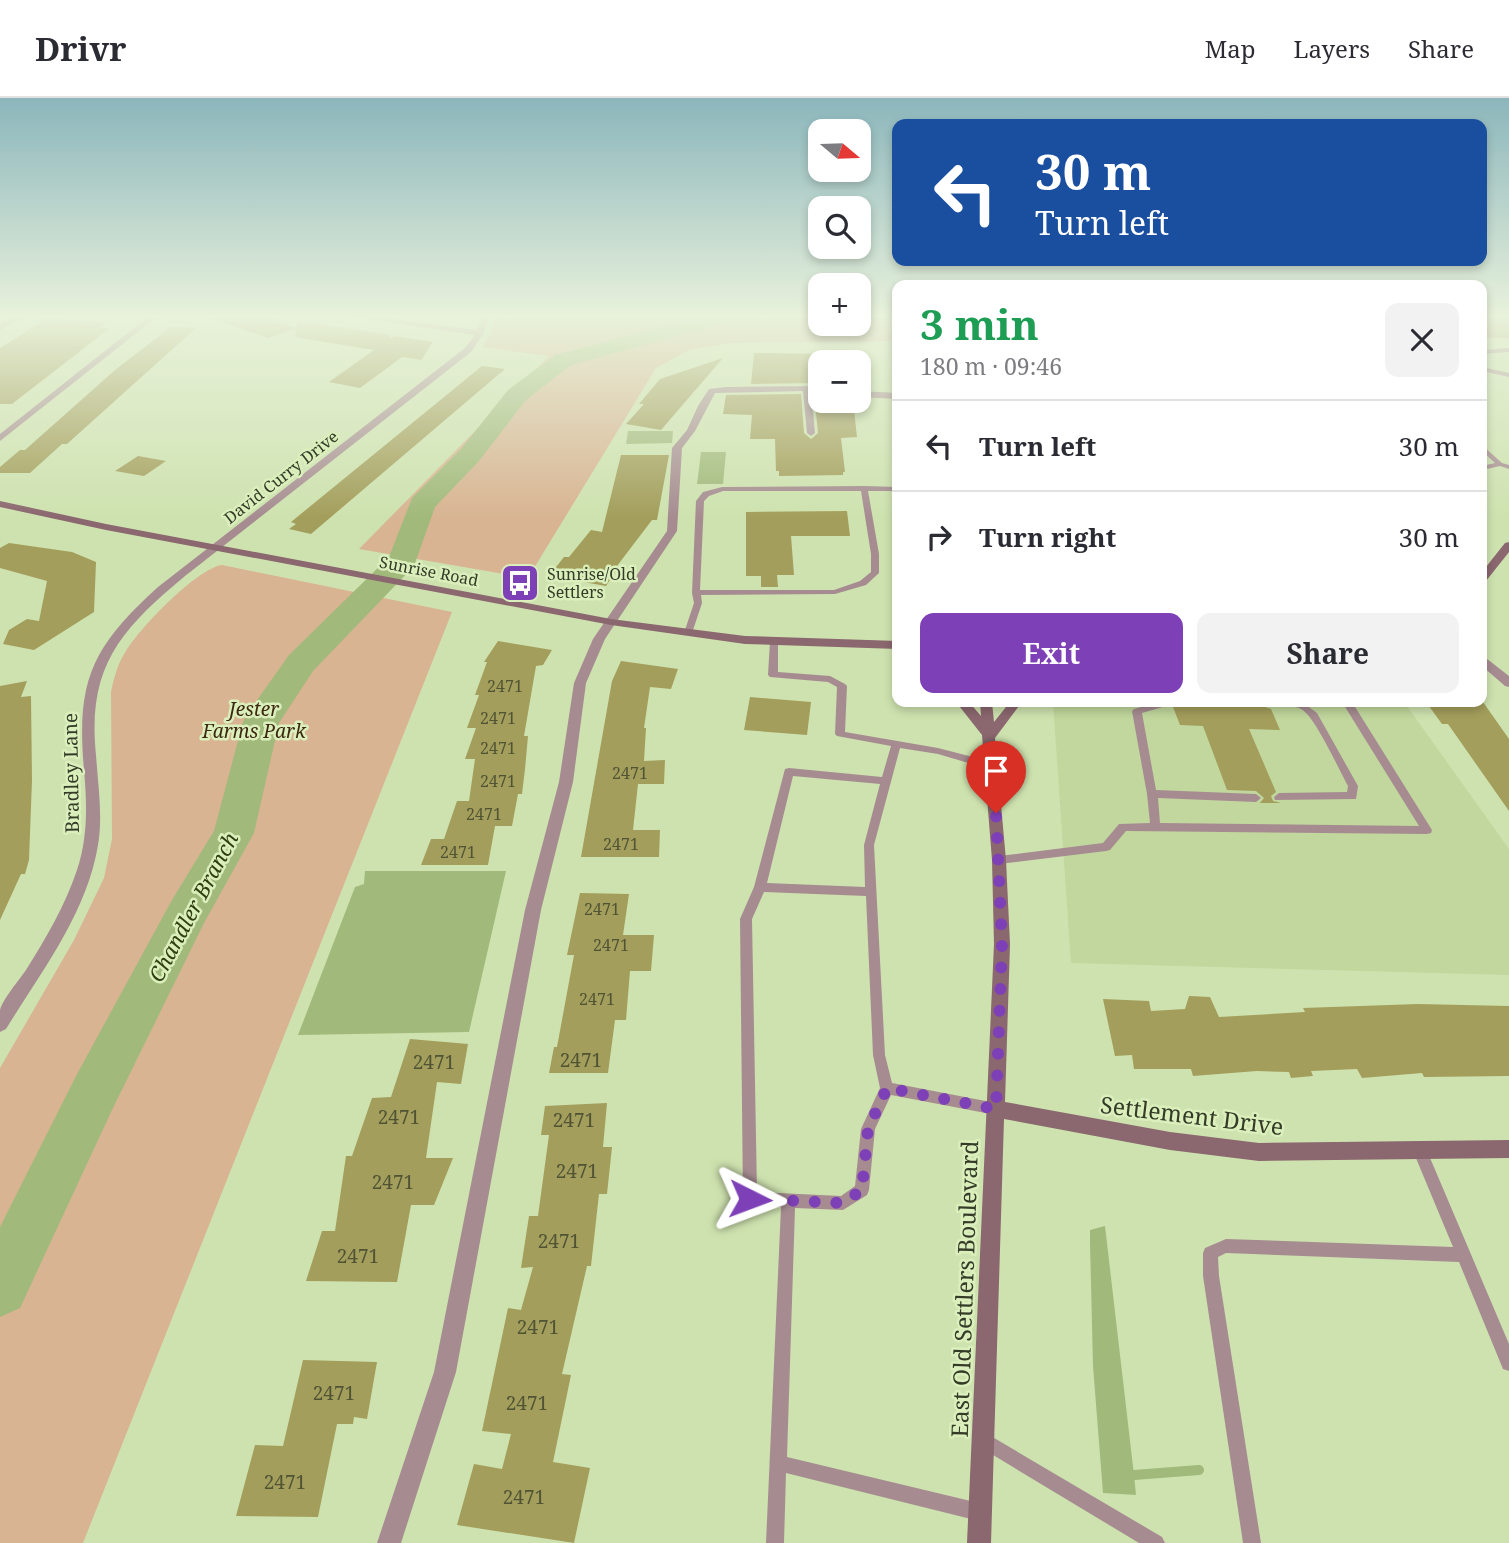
<!DOCTYPE html>
<html lang="en">
<head>
<meta charset="utf-8">
<style>
	body { margin:0; font-family:"Noto Serif",serif; background:#f2f2f3; color:#2b2b33; height:100vh; display:flex; flex-direction:column; font-size:26px; white-space:nowrap }
	* { box-sizing:border-box; margin:0 }
	p { font-size:23px; color:#7c7c81 }
	.icon { flex:none; width:38px; height:38px; fill:none; stroke:currentColor; stroke-width:2; stroke-linecap:round; stroke-linejoin:round }
	.map { position:relative; flex:1; overflow:hidden }
	.sheet { position:absolute; left:892px; top:182px; width:595px; height:427px; display:flex; flex-direction:column; background:#fff; border-radius:14px; box-shadow:0 4px 10px #0003 }
	.sheet>* { flex:none }
	.banner { position:absolute; left:892px; top:21px; width:595px; height:147px; border-radius:14px; box-shadow:0 4px 10px #0003; background:#1a4fa0; color:#fff; overflow:hidden }
	.needle { width:46px; rotate:109deg }
	.controls { position:absolute; left:808px; top:21px; display:grid; gap:14px }
	.controls a { display:grid; place-items:center; width:63px; height:63px; border-radius:14px; background:#fff; box-shadow:0 4px 10px #0003; font-size:35px }
	.pin { position:absolute; display:grid; place-items:center; width:60px; height:60px; color:#fff; margin:-72px -30px; border-radius:50% 50% 50% 0; rotate:-45deg; box-shadow:0 0 7px #0007 }
	.pin .icon { rotate:45deg }
	.me { position:absolute; width:77px; margin:-38px; rotate:93deg; stroke-linejoin:round; filter:drop-shadow(0 0 5px #0008) }
	.turn { display:flex; align-items:center; gap:24px; height:147px; padding:0 28px; font-size:32px }
	.turn .icon { width:91px; height:91px; stroke-width:2.5 }
	.turn b { display:block; font-size:49px; line-height:60px }
	.round { display:grid; place-items:center; flex:none; width:74px; height:74px; border-radius:14px; background:#f2f2f3 }
	.headline { display:flex; align-items:center; justify-content:space-between; height:119px; padding:0 28px }
	h1 { font-size:42px; font-weight:700; line-height:52px; color:#1e9e55 }
	.action { display:flex; gap:14px; margin-top:auto; padding:14px 28px }
	.action a { flex:1; height:80px; border-radius:14px; background:#7e40b6; color:#fff; font-size:28px; font-weight:700; line-height:80px; text-align:center }
	.action a+a { background:#f2f2f3; color:#2b2b33 }
	ul { padding:0; list-style:none }
	li { display:flex; align-items:center; gap:21px; height:91px; padding:0 28px; border-top:2px solid #e1e1e2 }
	li div { flex:1 }
	li b { display:block; font-size:26px }
	li em { font-style:normal }
	header { display:flex; align-items:center; gap:42px; box-sizing:border-box; height:98px; padding:0 35px; background:#fff; border-bottom:2px solid #e1e1e2 }
	header strong { font-size:33px }
	nav { display:flex; gap:38px; margin-inline-start:auto; font-size:24px }
	.map>svg:first-child { display:block }
</style>
</head>
<body>
<header>
<strong>Drivr</strong>
<nav><a>Map</a><a>Layers</a><a>Share</a></nav>
</header>
<div class="map">
<svg width="1509" height="1445" viewBox="0 0 1509 1445">
	<rect width="100%" height="100%" fill="#cee2af"/>
	<!-- built -->
	<path fill="#c1d79d" d="M1053,604H1404L1509,751V877L1071,865Z"/>
	<!-- green -->
	<g fill="#d8b492">
		<path d="M495,218H821V226H859V218H898V220L891,243L731,245L689,252L656,270L528,480L359,451L549,258L482,249L492,234Z"/>
		<path d="M222,467L452,514L83,1445H0V970L74,842L104,780L112,741L111,594C114,579 118,565 126,553C140,530 196,471 222,467Z"/>
	</g>
	<!-- water -->
	<g fill="#a1b97a">
		<path d="M628,333H673L672,345L626,346Z"/>
		<path d="M701,354H726L723,386H697Z"/>
		<path d="M365,773H506L469,934L298,937L355,789L364,786Z"/>
		<path d="M1105,1128L1134,1377L1136,1397L1103,1395L1093,1268L1090,1144V1132Z"/>
	</g>
	<g fill="none" stroke-linecap="round" stroke-linejoin="round">
		<!-- stream -->
		<path stroke="#a1b97a" stroke-width="10" d="M1134,1377L1199,1372"/>
		<!-- river -->
		<path fill="#a1b97a" fill-rule="evenodd" d="M702,218H737L734,222L571,267L526,302L479,363L435,409L414,468L313,573L279,625L254,735L204,825L112,1012L20,1210L0,1219V1129L76,978L172,802L214,733L243,624L248,615L289,557L389,459L412,400L461,351L508,292L555,257Z"/>
	</g>
	<!-- building -->
	<g fill="#a39e5b">
		<path d="M215,218H273L275,223L296,230L269,240L215,222Z"/>
		<rect x="1482" y="218" width="27" height="22"/>
		<path d="M46,221L106,224L99,230H110L12,306H0V250Z"/>
		<path d="M297,223L390,237V241L394,238L433,244L421,262L402,259L360,290L329,284L374,252L295,239Z"/>
		<path d="M171,229L196,230L67,346H62L30,375H0V369L20,352H25L115,272Z"/>
		<path d="M754,255L821,256V285L751,286Z"/>
		<path d="M723,260L661,332L626,326L644,306H639L660,281Z"/>
		<path d="M482,268L505,271L311,436L289,431L296,426L291,424Z"/>
		<path d="M814,295H821V303H853L857,339L841,340L845,374H843V377L779,378V373H776L775,341H750L752,317L723,316L726,297L801,296L804,335L811,341L818,335Z"/>
		<path d="M621,357H669L657,422H652L617,468H619L606,488L549,478L564,459H569L591,432L602,434Z"/>
		<path d="M138,358L166,363L144,378L115,373Z"/>
		<path d="M847,413L850,438H791L794,477H777L778,489H761V478H746V414Z"/>
		<path d="M9,445L72,454L96,464L94,514L34,552L3,546L9,532L27,521L39,523L47,483L0,470V450Z"/>
		<path d="M498,543L552,552L543,567L536,568L524,638H528L525,671L522,696H518L512,728H495L488,767H421L431,741H444L457,703H469L475,661H465L476,630H467L479,597H475L487,564H484Z"/>
		<path d="M621,563L678,571L671,591L650,589L644,630H646L644,663L665,662L664,686H638L633,732H660L659,759H581L612,583Z"/>
		<path d="M27,583L21,599L31,598L32,682L29,762L25,776H21L0,822V588Z"/>
		<path d="M750,599L811,604L807,637L744,632Z"/>
		<path d="M1178,604H1262V608L1271,611L1280,632L1249,631L1276,694L1271,698L1273,703L1281,705H1260L1264,700L1256,693L1227,692L1203,628L1180,627L1173,609Z"/>
		<path d="M1426,604H1483L1509,641V713L1448,626H1442Z"/>
		<path d="M580,795L629,796L623,837H654L651,873H630L626,922H615L608,975H549L554,949H557L574,857H567Z"/>
		<path d="M1189,898L1210,899L1219,919L1305,914L1303,910L1418,906L1509,908V978L1424,979L1422,975L1362,980L1357,971L1311,973L1313,978L1291,980L1289,974L1257,973L1193,978L1191,971H1134L1132,957L1115,958L1103,901L1149,903L1151,913L1185,911Z"/>
		<path d="M410,941L468,946L461,986L437,984L426,1060H453L434,1107H411L397,1184L306,1183L322,1133H335L346,1058H352L372,1000L391,999Z"/>
		<path d="M607,1005L603,1049H612L607,1096H599L591,1168H587L562,1276L571,1277L553,1364L590,1370L574,1445L457,1427L474,1366L502,1371L511,1336L482,1333L508,1210L521,1212L533,1169L521,1170L529,1118H538L549,1037H541L545,1008Z"/>
		<path d="M303,1262L377,1264L367,1321L354,1319L353,1326H337L318,1419L236,1418L255,1347L283,1348Z"/>
	</g>
	<g fill="none" stroke-linecap="round" stroke-linejoin="round">
		<!-- lane -->
		<g fill="#a68c91" fill-rule="evenodd">
			<path d="M1509,250V254L1482,256V252Z"/>
			<path d="M1482,347L1502,365L1509,367V371L1500,368L1482,372V368L1495,365L1482,353Z"/>
			<path d="M864,388L898,389V393H868L879,456V475L866,487L835,496L701,497L702,505L692,535L691,537H685L684,535L694,505L692,495L696,403L703,394L722,389ZM723,393H861L871,456V474L860,483L834,492H700L704,403L709,398Z"/>
			<path d="M774,540L778,543V574L830,578L845,586L847,588L845,634L938,650L996,665L997,668L992,672L938,656L900,650L874,747L885,957L892,985L996,1005L1001,1006L1003,1011L1001,1016L996,1017L891,997L875,1031L869,1092L867,1097L843,1112L795,1110L787,1359L979,1405L985,1408L988,1414L985,1420L979,1423L786,1375L784,1445H766L781,1109L750,1108L745,1106L743,1101L740,821L754,789L785,671L789,670L882,679L891,648L837,638L835,636L837,589L828,584L770,579L768,577L770,543ZM793,678L880,686L864,747L865,789L767,785ZM764,794L866,798L873,957L880,990L861,1031L855,1088L841,1098L757,1094L752,821Z"/>
			<path d="M1159,604H1175L1173,606L1142,615L1156,692L1256,696L1261,700L1256,704L1158,700L1160,725L1419,728L1342,604H1352L1432,732L1431,735L1427,736L1126,733L1110,752L1106,753L999,766L995,765L994,762L995,759L999,758L1103,745L1119,726L1150,725L1147,696L1132,613L1134,611Z"/>
			<path d="M1265,604H1302L1317,615L1358,688L1356,701L1275,702L1274,699L1279,695L1347,694L1348,688C1339,672 1315,618 1301,611C1290,605 1274,613 1263,606Z"/>
			<path d="M1420,1046L1425,1048L1509,1246V1273L1503,1271L1459,1164L1226,1155L1218,1159L1219,1178L1261,1445H1243L1203,1178V1155L1205,1150L1226,1141L1453,1149L1413,1053L1415,1048Z"/>
			<path d="M984,1334L1162,1439L1165,1445H1139L978,1348L976,1342L978,1336Z"/>
		</g>
		<!-- street -->
		<g fill="#a68c91" fill-rule="evenodd">
			<path d="M15,218H25L0,232V227Z"/>
			<path d="M149,218H158L0,343V336Z"/>
			<path d="M346,218H368L477,232L481,218H489L484,235L471,254L185,478C120,532 87,569 96,657C98,687 103,718 98,747C87,815 41,874 6,931L0,934C0,927 0,918 0,912C3,901 19,882 26,872C46,840 65,808 77,772C88,739 87,706 84,672C76,582 92,549 158,489L465,250L475,237Z"/>
			<path d="M1482,269L1509,275V279L1482,273Z"/>
			<path d="M821,288V292L811,293L815,335L811,338L807,335L803,293L715,295L695,333L682,350L677,433L605,541L586,585L573,684L541,812L456,1274L401,1445H377L434,1274L525,812L559,684L574,585L593,541L667,433L672,350L687,332L698,308L709,291L726,289Z"/>
			<path d="M859,293L898,295V301L859,299Z"/>
			<path d="M1482,557L1509,578V589L1505,588L1482,568Z"/>
		</g>
		<!-- secondary -->
		<g fill="#8b676f" fill-rule="evenodd">
			<path d="M0,403L106,426L611,521L745,538L898,543V551L745,546L611,527L106,432L0,409Z"/>
			<path d="M1509,444V454L1486,483L1482,484V474L1505,445Z"/>
			<path d="M956,604H969L981,618L980,604H992L994,624L1010,604H1022L995,640L1006,762L1010,846L1005,1004L1170,1034L1259,1045L1509,1042V1060L1259,1063L1170,1052L1004,1021L991,1445H967L994,846L992,762L982,637Z"/>
		</g>
	</g>
	<!-- sky -->
	<linearGradient id="sky" x2="0" y2="1"><stop stop-color="#8bb6bc"/><stop offset="0.52" stop-color="#e9f2db"/><stop offset="1" stop-color="#e9f2db" stop-opacity="0"/></linearGradient>
	<rect width="1509" height="420" fill="url(#sky)"/>
	<g fill="none" stroke-linecap="round" stroke-linejoin="round">
		<!-- route -->
		<path stroke="#7e40b6" stroke-width="12" stroke-dasharray="0 21.6" d="M750,1101L843,1105L862,1092L868,1031L887,990L996,1011L1002,846L996,715"/>
	</g>
	<!-- icons -->
	<defs>
		<symbol id="bus-square" viewBox="-11 -11 22 22"><rect x="-9" y="-9" width="18" height="18" rx="4" fill="#7e40b6" stroke="#dbefbc"/><path d="M-5-6H5V4H4V6H2V4H-2V6H-4V4H-5ZM-3.5-4V0h7V-4ZM-3.5 1.2v1.5H-2V1.2ZM2 1.2v1.5H3.5V1.2Z" fill="#fff"/></symbol>
	</defs>
	<g fill-rule="evenodd">
		<use href="#bus-square" x="498" y="463" width="44" height="44"/>
	</g>
	<g text-anchor="middle" dominant-baseline="central" stroke-width="5" stroke-linejoin="round" paint-order="stroke">
		<!-- far-street labels -->
		<g font-size="16" fill="#343c28" stroke="#dbefbc">
			<text transform="translate(281 379) rotate(-38)">David Curry Drive</text>
			<text transform="translate(429 473) rotate(11)">Sunrise Road</text>
		</g>
		<!-- far-poi labels -->
		<g font-size="16" fill="#343c28" stroke="#dbefbc" text-anchor="start">
			<text x="547" y="476">Sunrise/Old<tspan x="547" dy="18">Settlers</tspan></text>
		</g>
		<!-- number labels -->
		<g font-size="16" fill="#505435">
			<text x="505" y="588">2471</text>
			<text x="498" y="620">2471</text>
			<text x="498" y="650">2471</text>
			<text x="630" y="675">2471</text>
			<text x="498" y="683">2471</text>
			<text x="484" y="716">2471</text>
			<text x="621" y="746">2471</text>
			<text x="458" y="754">2471</text>
			<text x="602" y="811">2471</text>
			<text x="611" y="847">2471</text>
			<text x="597" y="901">2471</text>
		</g>
		<!-- park labels -->
		<g font-size="19" font-style="italic" fill="#3d2711" stroke="#dbefbc">
			<text x="254" y="611">Jester<tspan x="254" dy="22">Farms Park</tspan></text>
		</g>
		<!-- street labels -->
		<g font-size="19" fill="#343c28" stroke="#dbefbc">
			<text transform="translate(71 675) rotate(-91)">Bradley Lane</text>
		</g>
		<!-- near-number labels -->
		<g font-size="19" fill="#505435">
			<text x="581" y="962">2471</text>
			<text x="434" y="964">2471</text>
			<text x="399" y="1019">2471</text>
			<text x="574" y="1022">2471</text>
			<text x="577" y="1073">2471</text>
			<text x="393" y="1084">2471</text>
			<text x="559" y="1143">2471</text>
			<text x="358" y="1158">2471</text>
			<text x="538" y="1229">2471</text>
			<text x="334" y="1295">2471</text>
			<text x="527" y="1305">2471</text>
			<text x="285" y="1384">2471</text>
			<text x="524" y="1399">2471</text>
		</g>
		<!-- water labels -->
		<g font-size="21" font-style="italic" fill="#303f10" stroke="#dbefbc">
			<text transform="translate(193 809) rotate(-62)">Chandler Branch</text>
		</g>
		<!-- near-street labels -->
		<g font-size="23" fill="#343c28" stroke="#dbefbc">
			<text transform="translate(1192 1017) rotate(7)">Settlement Drive</text>
			<text transform="translate(964 1191) rotate(-88)">East Old Settlers Boulevard</text>
		</g>
	</g>
</svg>
<div class="controls">
<a><svg class="needle" viewBox="-14 -14 28 28"><path d="M0-13l5 13h-10z" fill="#e53935"/><path d="M0 13l5-13h-10z" fill="#7c7c81"/></svg></a>
<a><svg class="icon" aria-label="search" viewBox="0 0 24 24"><circle cx="10" cy="10" r="6"/><path d="M15 15l6 6"/></svg></a>
<a>+</a>
<a>−</a>
</div>
<div class="pin" style="left:996px;top:715px;background:#d93025"><svg class="icon" aria-label="arrive" viewBox="0 0 24 24"><path d="M6 21V4h12l-3 4 3 4H6"/></svg></div>
<svg class="me" style="left:750px;top:1101px" viewBox="-20 -20 40 40"><path d="M0-17L14 15 0 8-14 15z" fill="#7e40b6" stroke="#fff" stroke-width="4"/></svg>
<div class="banner">
<div class="turn"><svg class="icon" aria-label="left" viewBox="0 0 24 24"><path d="M17 20v-9H6M10 6l-5 5 5 5"/></svg><div><b>30 m</b>Turn left</div></div>
</div>
<section class="sheet">
<div class="headline"><div><h1>3 min</h1><p>180 m · 09:46</p></div><a class="round"><svg class="icon" aria-label="close" viewBox="0 0 24 24"><path d="M6 6l12 12M18 6L6 18"/></svg></a></div>
<ul>
<li><svg class="icon" aria-label="left" viewBox="0 0 24 24"><path d="M17 20v-9H6M10 6l-5 5 5 5"/></svg><div><b>Turn left</b></div><em>30 m</em></li>
<li><svg class="icon" aria-label="right" viewBox="0 0 24 24"><path d="M7 20v-9h11M14 6l5 5-5 5"/></svg><div><b>Turn right</b></div><em>30 m</em></li>
</ul>
<div class="action"><a>Exit</a><a>Share</a></div>
</section>
</div>
</body>
</html>
